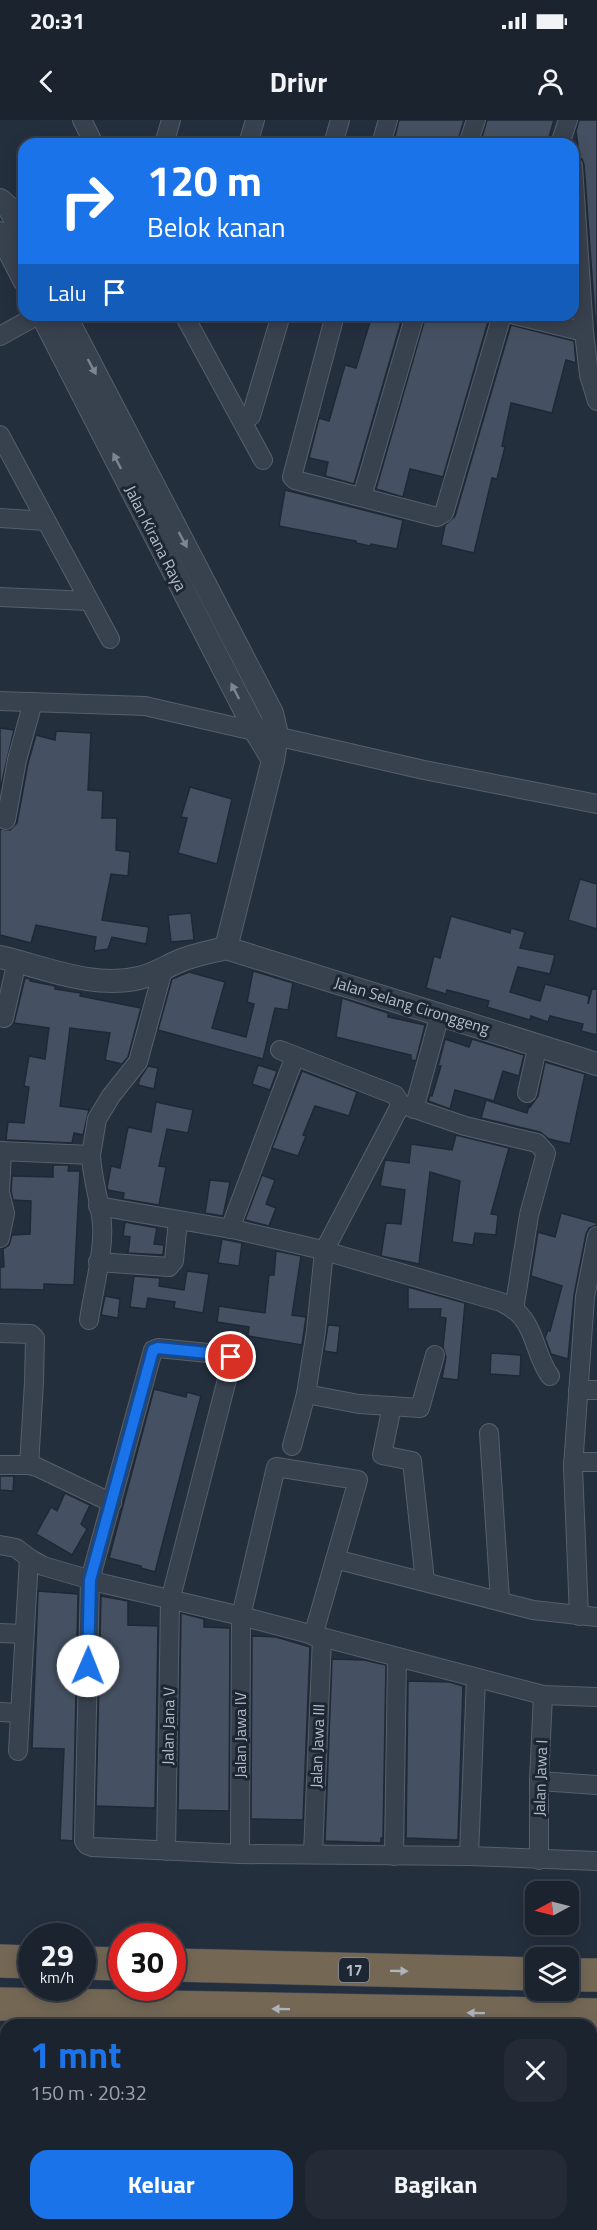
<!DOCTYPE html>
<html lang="id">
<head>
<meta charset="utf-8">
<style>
	body { margin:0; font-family:"Titillium Web",sans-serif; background:#242b36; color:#f1f3f6; height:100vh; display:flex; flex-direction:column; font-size:22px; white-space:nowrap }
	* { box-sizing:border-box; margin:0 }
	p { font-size:20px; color:#a0a4aa }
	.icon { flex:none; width:33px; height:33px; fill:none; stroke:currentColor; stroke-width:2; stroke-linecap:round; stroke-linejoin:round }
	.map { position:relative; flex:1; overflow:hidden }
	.details { position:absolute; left:0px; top:1899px; width:597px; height:212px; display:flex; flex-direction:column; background:#1b232e; border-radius:18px 18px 0 0; box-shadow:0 3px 15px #0003,0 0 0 2px #39404a }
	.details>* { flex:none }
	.banner { position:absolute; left:18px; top:18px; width:561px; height:183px; border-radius:18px; box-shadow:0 3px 15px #0003,0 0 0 2px #39404a; background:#1a73e8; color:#fff; overflow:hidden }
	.needle { width:39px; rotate:263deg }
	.controls { position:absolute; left:525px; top:1761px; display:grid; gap:12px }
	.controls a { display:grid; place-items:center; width:54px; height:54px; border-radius:12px; background:#1b232e; box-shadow:0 3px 15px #0003,0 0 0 2px #39404a; font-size:30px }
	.speed { position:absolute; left:18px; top:1803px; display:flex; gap:12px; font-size:30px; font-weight:700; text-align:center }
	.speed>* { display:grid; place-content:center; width:78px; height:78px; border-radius:50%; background:#1b232e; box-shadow:0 3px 15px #0003,0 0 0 2px #39404a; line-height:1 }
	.speed small { font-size:15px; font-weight:400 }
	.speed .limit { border:9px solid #d22; background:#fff; color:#111 }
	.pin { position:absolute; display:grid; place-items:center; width:51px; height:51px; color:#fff; margin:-26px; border:3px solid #fff; border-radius:50%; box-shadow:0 2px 6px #0007 }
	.me { position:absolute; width:66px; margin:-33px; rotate:1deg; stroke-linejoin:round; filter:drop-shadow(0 0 4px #0008) }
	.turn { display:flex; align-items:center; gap:21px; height:126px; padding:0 30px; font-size:27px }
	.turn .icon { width:78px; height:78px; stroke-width:2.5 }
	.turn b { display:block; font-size:42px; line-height:51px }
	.then { display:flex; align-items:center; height:57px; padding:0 30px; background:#0003; gap:12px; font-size:22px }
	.round { display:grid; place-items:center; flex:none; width:63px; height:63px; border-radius:18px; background:#242b36 }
	.head { display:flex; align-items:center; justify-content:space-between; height:102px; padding:0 30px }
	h1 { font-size:36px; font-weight:700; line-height:45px; color:#1a73e8 }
	.button { display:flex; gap:12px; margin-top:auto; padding:12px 30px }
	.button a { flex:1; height:69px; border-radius:18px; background:#1a73e8; color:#fff; font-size:24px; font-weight:700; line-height:69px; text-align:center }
	.button a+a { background:#242b36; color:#f1f3f6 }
	.status { display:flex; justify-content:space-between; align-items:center; height:42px; padding:0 30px; background:#1b232e; direction:ltr }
	.status svg { height:16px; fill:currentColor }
	header { display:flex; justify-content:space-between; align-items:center; height:78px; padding:0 30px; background:#1b232e; font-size:27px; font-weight:700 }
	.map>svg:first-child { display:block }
</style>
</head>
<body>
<div class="status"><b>20:31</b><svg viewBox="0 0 49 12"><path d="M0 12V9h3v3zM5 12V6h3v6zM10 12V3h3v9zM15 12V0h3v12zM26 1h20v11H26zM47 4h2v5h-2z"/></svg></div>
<header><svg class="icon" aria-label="back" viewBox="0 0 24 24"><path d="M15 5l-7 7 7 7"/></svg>Drivr<svg class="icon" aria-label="person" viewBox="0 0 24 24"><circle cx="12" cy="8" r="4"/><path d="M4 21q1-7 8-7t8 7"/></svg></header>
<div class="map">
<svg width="597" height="2110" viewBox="0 0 597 2110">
	<rect width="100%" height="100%" fill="#242f3e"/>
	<!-- building -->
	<g fill="#455162" stroke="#1f2835" stroke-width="1.5">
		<path d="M399,0H464L457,24H393Z"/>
		<path d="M487,0H554L547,24H480Z"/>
		<path d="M579,0H597V226L584,45L582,39L573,35L579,34L576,11Z"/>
		<path d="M372,195H403L354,364L325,356L328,342L309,338L319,298L329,301L345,245L356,248Z"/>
		<path d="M426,195H490L443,357L410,349L403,377L376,369Z"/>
		<path d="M511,205L574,221L576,243L566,240L552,293L511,283L502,326L505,327L497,359L492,358L474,433L441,425L445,405L455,396Z"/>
		<path d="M285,370L403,400L397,429L371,424L370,426L356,423V421L279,406Z"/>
		<path d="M0,608L14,610L0,670Z"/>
		<path d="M56,611L91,613L88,670L103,671L102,698H117L116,730L130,732L128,756L111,754L102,800L149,807L146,824L112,817L108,829L94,831L96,817L36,805L31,823L0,815V709L10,710L17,703L28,643L36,615L55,620Z"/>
		<path d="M190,667L232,679L217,744L178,733L187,698L181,697Z"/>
		<path d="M580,759L597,764V809L568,800Z"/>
		<path d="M191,793L194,820L171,822L168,795Z"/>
		<path d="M451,796L510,813L511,808L525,812L520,828L555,835L550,854L518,847L510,872L540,881L545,864L589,876L588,884L592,869H597V915L581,911L583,904L550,896L548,902L531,896L530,900L487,887L489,881L447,870L446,874L426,868L434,836L440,838Z"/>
		<path d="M253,851L293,863L288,890L275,888L263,939L158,910L172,859L189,852L225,862L212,908L246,917L254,884L247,882Z"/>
		<path d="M25,858L30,859V861L55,866V869L81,873L80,876L141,888L128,937L122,944L105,940L110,913L70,908L60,986L89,990L83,1015L74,1013L72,1023L6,1020L8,1002L24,1003L29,967L24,966L29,936L45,939L49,908L14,903Z"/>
		<path d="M342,878L388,893V897L425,905L416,941L411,940V935L336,917Z"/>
		<path d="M445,919L469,927L472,919L524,935L519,956L503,951L494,981L455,970L450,989L428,981L430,975L432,976L441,946H438Z"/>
		<path d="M545,942L585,954L570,1024L549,1019L540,1012L481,998L486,980L527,993L529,986L530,987L538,976Z"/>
		<path d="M258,945L277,951L270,970L252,964Z"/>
		<path d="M148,946L158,948L154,969L138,965L140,958Z"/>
		<path d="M302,951L357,972L349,996L315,986L303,1015L306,1016L298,1036L272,1028Z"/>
		<path d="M156,982L193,990L188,1013L167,1009L159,1046L166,1047L159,1085L123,1079L124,1073L108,1070L107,1067L111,1046L120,1048L128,1007L151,1012Z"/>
		<path d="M456,1015L509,1028L491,1094L498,1095L496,1115L475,1113L473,1125L452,1122L460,1061L430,1052L419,1144L381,1136L386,1103L401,1104L405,1070L380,1066L385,1040L409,1043L411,1024L452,1030Z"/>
		<path d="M53,1045H69L68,1051H80L74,1165L44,1164V1170L0,1169V1147H4L3,1129L9,1125L12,1115L30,1114L31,1081L13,1080L11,1071L12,1056L53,1057Z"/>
		<path d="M262,1055L275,1060L266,1084L276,1088L269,1106L245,1100Z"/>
		<path d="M210,1060L230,1062L223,1096L205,1093Z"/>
		<path d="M561,1093L597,1103V1105L589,1108L586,1114L574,1175L568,1239L551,1234L545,1218L548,1210L550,1211L562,1166L531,1156L538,1112L555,1117Z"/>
		<path d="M125,1102L157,1108L154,1124L164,1125L163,1135L128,1133L130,1117L123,1116Z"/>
		<path d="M222,1119L242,1123L239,1146L218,1143Z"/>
		<path d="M276,1131L301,1136L292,1195L306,1197L302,1225L248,1216L249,1207L217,1202L219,1186L265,1193L269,1155H274Z"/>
		<path d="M187,1151L209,1154L203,1193L174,1188L175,1182L148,1178L146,1189L130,1187L134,1156L160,1158L159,1166L184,1170Z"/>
		<path d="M408,1167L465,1183L458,1260L442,1258L446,1237L443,1227L446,1198L440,1197L441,1189H408Z"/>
		<path d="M105,1176L120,1179L118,1198L101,1195Z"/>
		<path d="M328,1205L340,1206L337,1233L324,1231Z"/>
		<path d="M491,1233L521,1235L520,1256L490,1254Z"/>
		<path d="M154,1269L186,1277L187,1272L201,1276L155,1452L141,1448V1446L109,1438Z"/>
		<path d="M0,1356H14L13,1371L0,1370Z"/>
		<path d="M65,1373L90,1385L81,1404L87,1409L72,1435L36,1414L51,1387L57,1391Z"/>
		<path d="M38,1471L78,1474L73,1721L60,1720L64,1629L32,1628Z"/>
		<path d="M101,1476L128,1481V1505L158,1506L155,1688L96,1686Z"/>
		<path d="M181,1493L204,1499V1507L230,1508L229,1691L178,1690Z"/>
		<path d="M252,1516L276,1517L310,1527L303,1700L251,1699Z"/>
		<path d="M332,1539L364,1540L386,1545L383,1718H381V1723L325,1721Z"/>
		<path d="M408,1561L450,1562L463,1566L458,1720L406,1718Z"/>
	</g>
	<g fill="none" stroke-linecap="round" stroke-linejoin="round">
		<defs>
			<g id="minor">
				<path d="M82,0L94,24"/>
				<path d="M164,24L171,0"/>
				<path d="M248,24L255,0"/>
				<path d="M333,24L340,0"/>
				<path d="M381,24L388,0"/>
				<path d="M468,24L476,0"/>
				<path d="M560,24L568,0"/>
				<path d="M573,46L584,212L589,255L597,281"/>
				<path d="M184,195L263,340"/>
				<path d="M335,195L292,357L295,360L437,397L444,393L502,195"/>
				<path d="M515,195L584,212"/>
				<path d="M0,216L38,195"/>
				<path d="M242,301L251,296L281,195"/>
				<path d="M0,315L110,519"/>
				<path d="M362,377L415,195"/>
				<path d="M0,398L46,401"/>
				<path d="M0,477L89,481"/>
				<path d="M0,581L145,586L424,650L597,684"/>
				<path d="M6,700L17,640L33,582"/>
				<path d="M4,898L17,841"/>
				<path d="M280,930L395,975L401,984L465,1006L537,1023L546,1033L529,1095L514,1190"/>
				<path d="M527,973L538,924"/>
				<path d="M414,989L440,894"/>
				<path d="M0,1031L91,1035C92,1059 100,1081 102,1104C104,1132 93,1172 89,1200"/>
				<path d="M91,1035L97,999L111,976L138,942L163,850"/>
				<path d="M98,1086L237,1110L318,1129L501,1182C506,1185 513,1188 517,1192C535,1208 536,1237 550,1256"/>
				<path d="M230,1109L295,936"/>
				<path d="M0,1118L5,1093L0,1072L2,1031"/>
				<path d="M98,1142L169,1147L174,1141L178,1101"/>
				<path d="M0,1213L31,1214L35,1218L34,1262L29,1345"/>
				<path d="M578,1270H597"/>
				<path d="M306,1274L359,1284L420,1288L435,1235"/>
				<path d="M392,1286L382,1335L412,1341L425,1461"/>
				<path d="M489,1313L500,1480"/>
				<path d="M292,1326L306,1274L316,1211L324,1131L401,984"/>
				<path d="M573,1342H597"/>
				<path d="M0,1345H29L37,1347L112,1383"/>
				<path d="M0,1425L16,1428L29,1438L43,1446L105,1464L241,1496L543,1575L597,1577"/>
				<path d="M335,1439L533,1490L597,1497"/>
				<path d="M579,1496L573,1347L585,1177L597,1116"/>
				<path d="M0,1513L23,1514"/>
				<path d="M0,1592L19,1593"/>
				<path d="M18,1631L29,1438"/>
				<path d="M539,1661L597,1665"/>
				<path d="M166,1731L170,1481L232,1240L228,1235L158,1228L153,1230L90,1460L84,1721L87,1725L92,1727L240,1734L469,1736L597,1741"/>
				<path d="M240,1734L241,1496L276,1347L358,1360L313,1516"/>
				<path d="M313,1734L322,1518"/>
				<path d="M394,1736L397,1538"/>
				<path d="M469,1736L476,1558"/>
				<path d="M539,1740V1661L543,1575"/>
				<path d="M591,1986H597"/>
				<path d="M468,2104L469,2110"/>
				<path d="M547,2104L548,2110"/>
				<path d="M0,2108L70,2110"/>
				<path d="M119,2110V2104"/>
				<path d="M357,2110V2104"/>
			</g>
			<g id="tertiary">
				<path d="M0,80L9,88L24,116"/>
				<path d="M0,113L24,160"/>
				<path d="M42,195L256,612L273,640"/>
				<path d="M65,195L272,593L277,615L273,640L226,828"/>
				<path d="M226,828L597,944"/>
				<path d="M0,837C44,847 93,869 139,858C153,855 164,848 177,842C192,835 210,832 226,828"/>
			</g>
			<g id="motorway">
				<path d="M0,1841L32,1842"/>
				<path d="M82,1843L122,1844"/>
				<path d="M172,1845L536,1854"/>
				<path d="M568,1855H597"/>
				<path d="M0,1884L597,1895"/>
			</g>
		</defs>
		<!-- minor casing -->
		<use href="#minor" stroke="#565f6c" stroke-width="20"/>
		<!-- tertiary casing -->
		<use href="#tertiary" stroke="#565f6c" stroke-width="24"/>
		<!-- motorway casing -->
		<use href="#motorway" stroke="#434c59" stroke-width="34"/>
		<!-- minor -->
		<use href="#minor" stroke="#38414e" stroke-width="18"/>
		<!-- tertiary -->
		<use href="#tertiary" stroke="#38414e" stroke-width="22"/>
		<!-- motorway -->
		<use href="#motorway" stroke="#746855" stroke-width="33"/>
	</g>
	<!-- one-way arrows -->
	<defs><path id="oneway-solid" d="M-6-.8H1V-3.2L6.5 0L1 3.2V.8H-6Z" transform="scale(1.5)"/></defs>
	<g fill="#7c8592">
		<use href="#oneway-solid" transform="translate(92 247) rotate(62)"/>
		<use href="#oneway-solid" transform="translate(117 341) rotate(-117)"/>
		<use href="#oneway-solid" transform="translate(183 420) rotate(62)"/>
		<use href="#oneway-solid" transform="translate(235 571) rotate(-117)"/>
	</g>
	<g fill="#aeb4bd">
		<use href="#oneway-solid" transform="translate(399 1851) rotate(1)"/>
		<use href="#oneway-solid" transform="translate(281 1889) rotate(-179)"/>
		<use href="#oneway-solid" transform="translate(476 1893) rotate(-179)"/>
	</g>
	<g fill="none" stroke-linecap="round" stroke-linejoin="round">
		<defs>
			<path id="route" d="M88,1546L90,1460L153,1230L158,1228L228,1235L231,1237"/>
		</defs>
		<!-- route casing -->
		<use href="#route" stroke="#114b97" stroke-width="15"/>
		<!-- route -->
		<use href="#route" stroke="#1a73e8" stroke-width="10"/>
	</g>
	<g text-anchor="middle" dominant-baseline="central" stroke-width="6" stroke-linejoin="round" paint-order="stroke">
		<!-- shield labels -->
		<rect fill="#1d2633" stroke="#878f9c" stroke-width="1.5" x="339" y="1838" width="30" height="24" rx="4.5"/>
		<g font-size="15" font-weight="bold" fill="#b4bcc9">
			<text x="354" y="1850">17</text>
		</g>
		<!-- street labels -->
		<g font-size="16" fill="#b4bcc9" stroke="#1d2633">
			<text transform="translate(156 418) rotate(63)">Jalan Kirana Raya</text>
			<text transform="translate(412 885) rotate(17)">Jalan Selang Cironggeng</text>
			<text transform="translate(168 1606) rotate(-89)">Jalan Jana V</text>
			<text transform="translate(240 1615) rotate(-90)">Jalan Jawa IV</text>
			<text transform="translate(317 1626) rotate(-88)">Jalan Jawa III</text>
			<text transform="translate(540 1658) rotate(-88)">Jalan Jawa I</text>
		</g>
	</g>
</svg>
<div class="controls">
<a><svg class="needle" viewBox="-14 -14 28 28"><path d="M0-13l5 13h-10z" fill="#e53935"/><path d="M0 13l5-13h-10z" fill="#a0a4aa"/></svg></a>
<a><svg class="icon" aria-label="layers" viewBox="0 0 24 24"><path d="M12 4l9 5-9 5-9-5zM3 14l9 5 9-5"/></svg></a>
</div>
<div class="speed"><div>29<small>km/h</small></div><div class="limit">30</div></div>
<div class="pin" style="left:231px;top:1237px;background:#d93025"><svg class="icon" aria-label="arrive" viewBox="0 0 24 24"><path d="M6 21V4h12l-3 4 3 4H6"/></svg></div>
<svg class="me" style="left:88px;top:1546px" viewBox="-20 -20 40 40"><circle r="19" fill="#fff"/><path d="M0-13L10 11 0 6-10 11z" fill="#1a73e8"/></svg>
<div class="banner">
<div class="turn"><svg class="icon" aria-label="right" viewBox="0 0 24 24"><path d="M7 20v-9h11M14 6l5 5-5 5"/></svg><div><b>120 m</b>Belok kanan</div></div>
<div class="then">Lalu<svg class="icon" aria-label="arrive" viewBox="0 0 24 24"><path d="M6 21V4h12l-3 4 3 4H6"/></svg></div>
</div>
<section class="details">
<div class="head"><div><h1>1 mnt</h1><p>150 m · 20:32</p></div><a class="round"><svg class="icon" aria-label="close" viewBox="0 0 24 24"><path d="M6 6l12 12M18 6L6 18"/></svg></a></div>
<div class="button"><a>Keluar</a><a>Bagikan</a></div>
</section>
</div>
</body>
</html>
